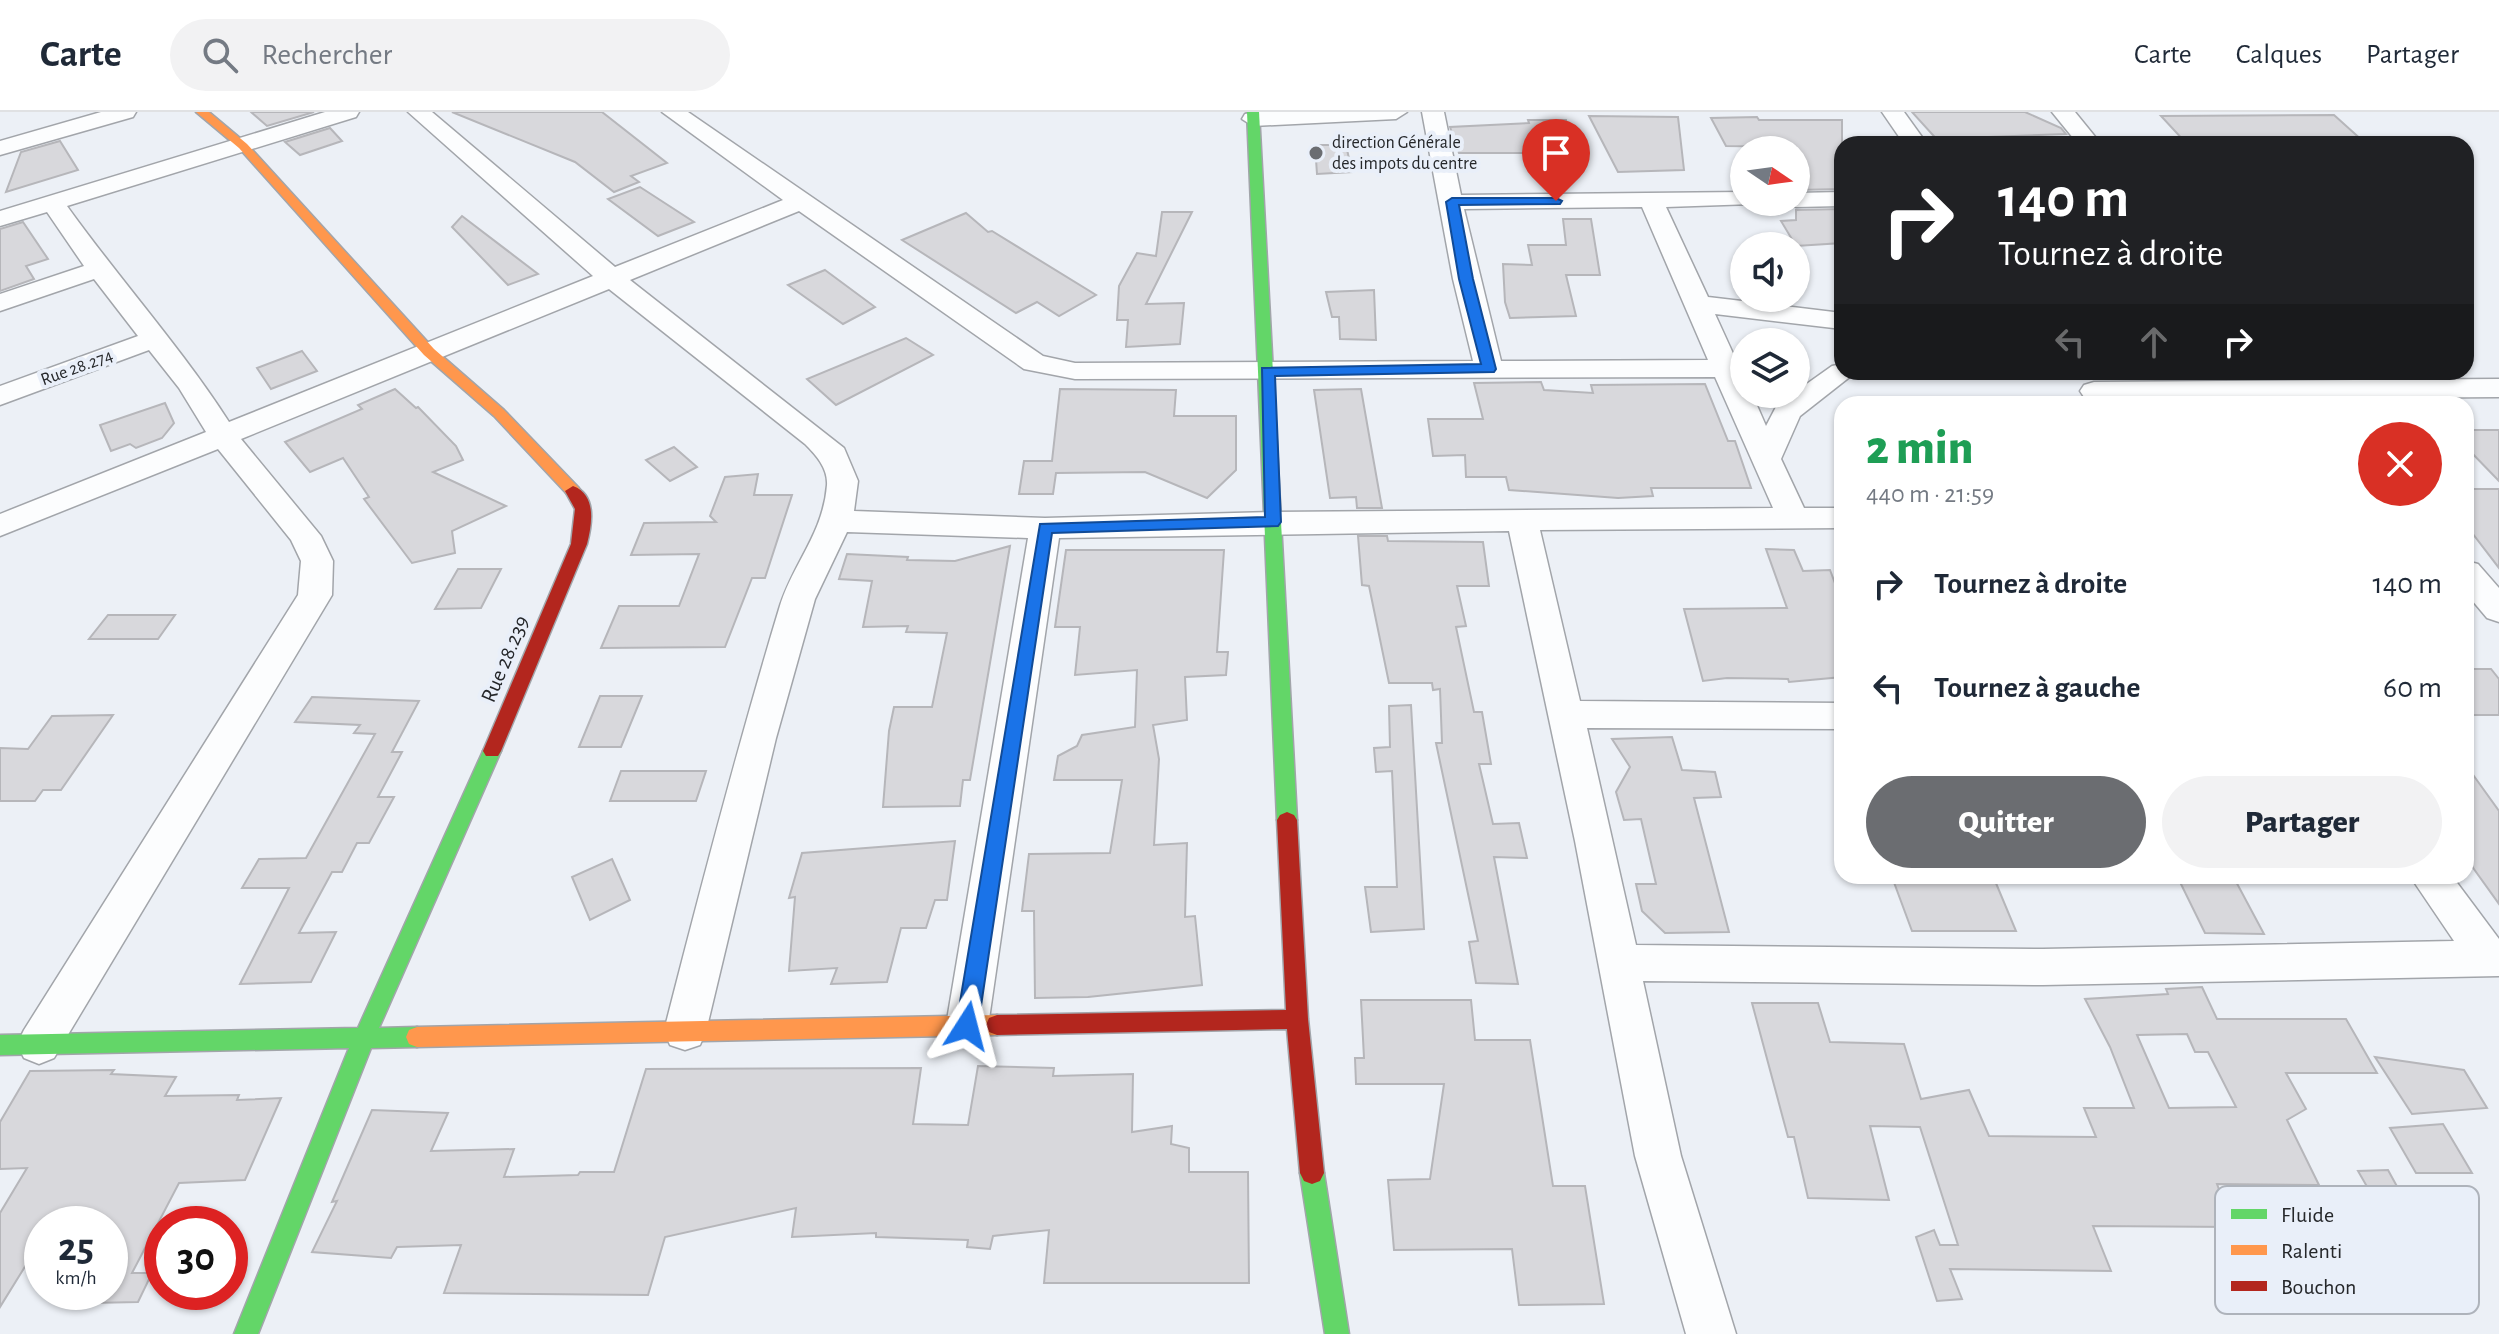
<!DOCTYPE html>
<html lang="fr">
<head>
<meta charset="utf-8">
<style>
	body { margin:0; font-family:"Alegreya Sans",sans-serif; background:#f2f2f3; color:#1f2937; height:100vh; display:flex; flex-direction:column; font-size:30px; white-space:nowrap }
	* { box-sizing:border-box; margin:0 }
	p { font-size:26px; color:#747a83 }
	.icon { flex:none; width:44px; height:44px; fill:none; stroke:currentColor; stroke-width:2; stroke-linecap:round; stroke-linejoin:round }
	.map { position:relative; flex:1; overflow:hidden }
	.details { position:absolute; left:1834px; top:284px; width:640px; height:488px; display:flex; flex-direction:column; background:#fff; border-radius:24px; box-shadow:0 2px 6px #0004 }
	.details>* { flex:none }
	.guide { position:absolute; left:1834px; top:24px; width:640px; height:244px; border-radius:24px; box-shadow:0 2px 6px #0004; background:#202124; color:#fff; overflow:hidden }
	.needle { width:52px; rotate:103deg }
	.buttons { position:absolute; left:1730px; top:24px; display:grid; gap:16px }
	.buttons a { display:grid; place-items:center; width:80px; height:80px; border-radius:50%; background:#fff; box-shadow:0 2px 6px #0004; font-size:40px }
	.speed { position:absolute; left:24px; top:1094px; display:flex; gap:16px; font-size:40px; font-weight:700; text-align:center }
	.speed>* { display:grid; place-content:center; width:104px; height:104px; border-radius:50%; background:#fff; box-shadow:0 2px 6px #0004; line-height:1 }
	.speed small { font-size:20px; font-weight:400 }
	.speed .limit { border:12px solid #d22; background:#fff; color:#111 }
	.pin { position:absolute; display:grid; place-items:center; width:68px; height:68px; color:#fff; margin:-82px -34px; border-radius:50% 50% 50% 0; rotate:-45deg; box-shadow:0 0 8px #0007 }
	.pin .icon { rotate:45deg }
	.me { position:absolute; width:88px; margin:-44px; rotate:9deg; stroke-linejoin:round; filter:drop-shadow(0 0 6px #0008) }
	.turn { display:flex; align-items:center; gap:28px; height:168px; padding:0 32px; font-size:36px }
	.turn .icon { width:104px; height:104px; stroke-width:2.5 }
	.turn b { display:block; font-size:56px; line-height:68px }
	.lanes { display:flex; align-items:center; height:76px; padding:0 32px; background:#0003; justify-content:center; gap:40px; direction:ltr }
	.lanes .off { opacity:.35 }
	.round { display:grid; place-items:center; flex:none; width:84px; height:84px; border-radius:42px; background:#f2f2f3 }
	.overview { display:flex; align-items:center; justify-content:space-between; height:136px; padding:0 32px }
	h1 { font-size:48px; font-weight:800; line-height:60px; color:#1e9e55 }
	.button { display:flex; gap:16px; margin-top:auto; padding:16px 32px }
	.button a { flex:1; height:92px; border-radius:48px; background:#6b6d71; color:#fff; font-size:32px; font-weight:800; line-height:92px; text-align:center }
	.button a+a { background:#f2f2f3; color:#1f2937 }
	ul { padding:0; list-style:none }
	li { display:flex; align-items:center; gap:24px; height:104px; padding:0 32px }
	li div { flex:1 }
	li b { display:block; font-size:30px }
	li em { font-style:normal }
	header { display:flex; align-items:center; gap:48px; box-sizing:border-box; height:112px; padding:0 40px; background:#fff; border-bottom:2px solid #e0e1e3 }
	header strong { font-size:38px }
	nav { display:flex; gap:44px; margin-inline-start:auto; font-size:28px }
	.search { width:560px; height:72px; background:#f2f2f3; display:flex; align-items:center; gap:20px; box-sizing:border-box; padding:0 28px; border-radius:44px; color:#747a83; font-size:30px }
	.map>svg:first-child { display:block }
</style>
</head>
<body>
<header>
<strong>Carte</strong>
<div class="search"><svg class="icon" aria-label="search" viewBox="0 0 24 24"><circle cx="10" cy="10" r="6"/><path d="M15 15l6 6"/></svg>Rechercher</div>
<nav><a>Carte</a><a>Calques</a><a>Partager</a></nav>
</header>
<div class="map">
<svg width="2499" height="1222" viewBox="0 0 2499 1222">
	<rect width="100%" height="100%" fill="#ecf0f6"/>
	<!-- building -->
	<g fill="#d8d8dc" stroke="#b6b6ba" stroke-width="2" fill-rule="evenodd">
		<path d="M251,0H314L267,14Z"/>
		<path d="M452,0H602L667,51L631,64L639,70L614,80L575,50Z"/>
		<path d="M1912,0H2025L2061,16L2066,22L1990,25L1995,32H1941Z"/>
		<path d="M2334,3L2364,30L2186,31L2161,4Z"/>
		<path d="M1589,4L1678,5L1684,58L1618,60Z"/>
		<path d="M1757,5L1759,8H1842V77L1796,78V35L1726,34L1711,6Z"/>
		<path d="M1528,8H1566L1574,55L1535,57L1529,41H1459L1450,15L1529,11Z"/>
		<path d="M330,16L342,29L300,43L285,30Z"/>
		<path d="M60,29L78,58L6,80L21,40Z"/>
		<path d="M1315,33H1346L1352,60L1317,62Z"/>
		<path d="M640,75L694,110L658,124L608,87Z"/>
		<path d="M1842,97V131L1796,134L1781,109L1796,108V98Z"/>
		<path d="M1162,100H1192L1146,192L1184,191L1180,232L1126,235L1128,208H1117L1119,174L1137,141L1156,144Z"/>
		<path d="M966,101L988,120L992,119L1096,183L1059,204L1037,190L1016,201L902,128Z"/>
		<path d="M462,104L538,162L508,173L452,115Z"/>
		<path d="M1563,107H1591L1600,163H1566L1576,204L1510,206L1505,190L1503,152L1532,153L1528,133H1566Z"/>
		<path d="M23,110L48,147L26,154L34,167L0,179V117Z"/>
		<path d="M825,158L875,195L843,212L788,173Z"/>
		<path d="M1374,178L1376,228L1340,227L1339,205H1332L1326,180Z"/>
		<path d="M906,226L933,243L836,293L807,267Z"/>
		<path d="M302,239L317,259L271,277L257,256Z"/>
		<path d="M1541,270L1544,278L1593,281L1591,273L1705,272L1728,329H1735L1751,376H1651L1653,384L1618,386L1509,378L1506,365H1466L1465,343L1433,344L1428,307H1483L1474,271Z"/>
		<path d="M395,277L416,296L418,295L456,334L463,348L433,360L506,394L452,419L455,441L412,451L364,387L369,385L343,346L310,360L285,330L362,297L358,293Z"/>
		<path d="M1060,277L1176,278L1174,304H1236V358L1207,386L1145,360L1056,361L1053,382H1019L1024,349H1052Z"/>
		<path d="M1361,277L1368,317L1382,396H1357L1356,385L1330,386L1314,278Z"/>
		<path d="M165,291L174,311L162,326L136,336L130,332L111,339L100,313Z"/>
		<path d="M2466,318H2499V369L2466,335Z"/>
		<path d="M674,335L697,355L670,369L646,348Z"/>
		<path d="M758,362L754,383H792L765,466H752L725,535L601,536L619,494H679L699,442L631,443L644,411L716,410L710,404L725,365Z"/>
		<path d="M2466,377H2499V456L2466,413Z"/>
		<path d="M1358,424H1387L1388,429L1483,430L1489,474H1457L1466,514L1456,515L1474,600H1482L1491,652H1479L1493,712L1519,711L1527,746L1494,745L1518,872L1476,871L1469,830L1478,829L1436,631H1442L1440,577L1433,578L1432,571H1389L1369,474L1362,473Z"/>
		<path d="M1010,434L970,668H963L960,694L883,695L889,619L894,595H932L947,521L906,520L908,514L863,515L872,469L839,467L847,442L908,445L907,448L955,449Z"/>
		<path d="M1766,437L1794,438L1803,459L1830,458L1842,490V565L1789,570L1788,567L1727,566L1703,569L1684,497L1787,496Z"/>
		<path d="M1066,438H1224L1217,540H1228L1226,563L1185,565L1187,608L1153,613L1159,647L1154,733L1187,731L1185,805L1195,804L1202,873L1088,885L1035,886L1034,799H1022L1029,742L1110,741L1122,668H1054L1058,644L1077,634L1082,623L1135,615L1137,558L1075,563L1080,515H1055Z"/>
		<path d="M458,457H501L481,496L435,497Z"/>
		<path d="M108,503H175L158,527H89Z"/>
		<path d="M2466,557H2491L2499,567V603H2466Z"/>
		<path d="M600,584H642L621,635H579Z"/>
		<path d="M312,585L419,589L392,640H402L378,685H394L369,731H357L342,760H332L299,821L336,820L311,870L240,872L289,776H242L259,747L306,746L375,622L354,621L360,613L295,610Z"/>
		<path d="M1411,593L1424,817L1371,820L1365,775H1397L1392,659L1376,660L1374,636L1390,635L1389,594Z"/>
		<path d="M113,603L61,678H43L35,689H0V636L28,637L52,604Z"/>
		<path d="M1672,625L1682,658L1715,660L1721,685L1694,686L1729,820L1665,821L1642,799L1636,772H1656L1641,707L1624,708L1616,680L1630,655L1612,627Z"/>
		<path d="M2466,653L2499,699V792L2466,746Z"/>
		<path d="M621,659H706L696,689H610Z"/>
		<path d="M955,729L947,788H935L926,816H901L887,870L831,872L837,856L789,859L795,785L789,786L802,741Z"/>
		<path d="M612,747L630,788L590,808L572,765Z"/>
		<path d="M1993,764L2016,819H1912L1892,765Z"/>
		<path d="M2177,764H2233L2264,822L2205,821Z"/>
		<path d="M2202,875L2217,907H2346L2377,961H2286L2306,997L2287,1008L2319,1073L2217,1072L2233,1115L2093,1114L2111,1159L1950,1157L1962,1187L1937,1189L1916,1125L1934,1118L1940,1133H1958L1920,1015L1870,1014L1889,1088L1808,1086L1794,1025H1788L1752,891H1818L1830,930L1904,932L1921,987L1969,978L1989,1024L2096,1025L2084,996H2134L2110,935L2085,887L2168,882L2166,877ZM2187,922L2195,940H2208L2236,995L2169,996L2137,923Z"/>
		<path d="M1361,888H1471L1475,928H1530L1553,1074H1585L1604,1192L1519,1193L1512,1137L1394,1138L1388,1068L1430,1067L1444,972H1356L1355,946H1364Z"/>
		<path d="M2375,945L2464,958L2487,996L2412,1002Z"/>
		<path d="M978,954L1054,956L1053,964L1133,962L1132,1020L1172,1014L1171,1032L1189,1036V1060H1248L1249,1171H1044L1049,1118L993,1124L990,1137L967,1135L968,1128L876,1125V1121L792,1125L796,1096L665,1125L648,1183L444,1181L461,1133L397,1135L391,1146L312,1140L337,1089L332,1090L372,998L448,1001L431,1039L514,1037L504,1065L578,1063L580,1060H614L646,957L921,956L913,1012L968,1013Z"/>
		<path d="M114,958L111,962L176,965L165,984L239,983L237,988L281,986L245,1068L179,1071L132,1161H152L138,1190L92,1191L97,1180H110V1112H42V1140H34L0,1195V1101L27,1056L0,1057V1010L30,959Z"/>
		<path d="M2443,1012L2472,1061H2416L2390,1016Z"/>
		<path d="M2388,1058L2417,1111H2388L2358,1059Z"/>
	</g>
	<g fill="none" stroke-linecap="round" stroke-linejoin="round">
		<defs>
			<g id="street">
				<path d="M101,0H136L133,5L0,43V29Z"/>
				<path d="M325,0H359L356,5L67,94C120,168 180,234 229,310L593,164L408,0H432L615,155L783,88L662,0H688L1043,244L1075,251L1473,249L1453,167L1422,0H1444L1461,83L1744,80V90H1754L1753,92L1666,95L1708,185L1842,201V217L1715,202L1736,248H1744V282H1752L1766,314L1777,293L1832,254L1842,252V260H1856L1800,304L1781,347L1804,396H1842V416L1540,418L1580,589L1842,591V617L1587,616L1636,833L2043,837L2454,829L2410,764H2452L2499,827V864L2043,873L1643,869L1681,1044L1736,1222H1686L1635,1044L1575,729L1509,419L1059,426L988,914L982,928L967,933L952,928L946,914L1028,426L847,420L815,487L776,626L706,919L700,933L685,938L670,933L664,919C700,778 737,636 779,497C792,452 823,423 827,373C828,356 816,343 805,332L609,177L241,327L321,424L333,449L332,483L54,946L39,952L24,946L17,932L24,918L298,483L301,449L291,428L218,337L0,424V402L206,320L179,276L149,238L0,293V274L138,224L94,167L0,199V182L84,154L47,100L0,114V99ZM1642,95L1708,248L1501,249L1464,97ZM799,99L1024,257L1075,267L1715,265L1773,396L1273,400L1045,406L854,399L858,369L844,336L630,168Z"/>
				<path d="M1259,0H1407L1396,7L1253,14L1242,7L1245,2Z"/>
				<path d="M1882,0H1904L1927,32H1904Z"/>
				<path d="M2052,0H2075L2101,32H2078Z"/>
				<path d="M1842,80V94L1796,95L1785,90H1796V81Z"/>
				<path d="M2499,267V285L2094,288L2084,285L2080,279L2084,273L2094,270Z"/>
				<path d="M2466,449L2478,452L2499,476V510L2487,506L2466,481Z"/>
			</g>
			<g id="fast">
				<path d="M1247,0H1259L1297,708L1294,713H1280L1277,708Z"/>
				<path d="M492,632L498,634L501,639L379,916L417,915L425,918L428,925L425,932L417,935L371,936L258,1222H234L349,936L0,943V923L358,916L483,639L486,634Z"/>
				<path d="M1312,1050L1320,1053L1324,1061L1349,1222H1325L1300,1061L1304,1053Z"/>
			</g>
			<g id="slow">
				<path d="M196,0H209L247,32L434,237L504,298L578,375L581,379L578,383H568L494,304L424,243L239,36Z"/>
				<path d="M997,903L1005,906L1008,913L1005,920L997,923L417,935L409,932L406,925L409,918L417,915Z"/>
			</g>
			<g id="jam">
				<path d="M573,374C597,383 592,412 587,432L501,639L498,644H486L483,639L571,432L575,397L565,379Z"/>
				<path d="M1287,700L1294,703L1297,708L1308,907L1324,1061L1320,1069L1312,1072L1304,1069L1300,1061L1287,917L997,923L989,920L986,913L989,906L997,903L1286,898L1277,708L1280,703Z"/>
			</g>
		</defs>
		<!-- street casing -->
		<use href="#street" stroke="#a2a5aa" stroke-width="3"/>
		<!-- fast casing -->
		<use href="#fast" stroke="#a2a5aa" stroke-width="3"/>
		<!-- slow casing -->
		<use href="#slow" stroke="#a2a5aa" stroke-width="3"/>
		<!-- jam casing -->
		<use href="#jam" stroke="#a2a5aa" stroke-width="3"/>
		<!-- street -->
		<use href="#street" fill="#fcfdfe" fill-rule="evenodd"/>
		<!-- fast -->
		<use href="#fast" fill="#63d668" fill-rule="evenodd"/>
		<!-- slow -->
		<use href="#slow" fill="#ff974d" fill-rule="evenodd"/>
		<!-- jam -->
		<use href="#jam" fill="#b3261e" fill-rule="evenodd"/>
	</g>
	<!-- route -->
	<path fill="#1a73e8" stroke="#114b97" stroke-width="2" d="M1556,86L1562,89L1560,92L1459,93L1473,167L1496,257L1494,260L1275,264L1281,410L1278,414L1052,421L978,914L975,921L967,924L960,921L956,914L1040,412L1265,405L1262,256L1481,252L1459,167L1446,90L1452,86Z"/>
	<!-- markers -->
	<circle fill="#6b6d71" stroke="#e9eff9" stroke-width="3" cx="1316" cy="41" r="8"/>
	<g text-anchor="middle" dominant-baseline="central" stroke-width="8" stroke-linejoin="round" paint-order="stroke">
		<!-- far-poi labels -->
		<g font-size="18" fill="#25272a" stroke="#e9eff9" text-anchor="start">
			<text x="1332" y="31">direction Générale<tspan x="1332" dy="21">des impots du centre</tspan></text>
		</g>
		<!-- far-street labels -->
		<g font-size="18" fill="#25272a" stroke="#e9eff9">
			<text transform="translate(77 256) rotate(-20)">Rue 28.274</text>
		</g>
		<!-- street labels -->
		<g font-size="22" fill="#25272a" stroke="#e9eff9">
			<text transform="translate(505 547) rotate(-67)">Rue 28.239</text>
		</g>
	</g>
	<!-- legend -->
	<rect x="2215" y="1074" width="264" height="128" rx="12" fill="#e9eff9" stroke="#aeb3bb" stroke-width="2"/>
	<rect x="2231" y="1097" width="36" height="10" fill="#63d668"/>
	<rect x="2231" y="1133" width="36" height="10" fill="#ff974d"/>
	<rect x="2231" y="1169" width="36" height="10" fill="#b3261e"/>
	<g font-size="22" fill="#25272a">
		<text x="2281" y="1110">Fluide</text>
		<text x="2281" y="1146">Ralenti</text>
		<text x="2281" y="1182">Bouchon</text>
	</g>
</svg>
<div class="buttons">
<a><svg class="needle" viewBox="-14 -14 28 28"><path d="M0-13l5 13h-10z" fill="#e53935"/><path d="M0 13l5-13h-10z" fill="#747a83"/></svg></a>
<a><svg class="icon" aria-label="sound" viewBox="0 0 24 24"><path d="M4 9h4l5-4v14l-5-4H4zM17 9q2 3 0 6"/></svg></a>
<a><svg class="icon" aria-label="layers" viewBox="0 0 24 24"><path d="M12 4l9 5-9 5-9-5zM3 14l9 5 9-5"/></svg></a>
</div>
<div class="speed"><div>25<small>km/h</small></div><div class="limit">30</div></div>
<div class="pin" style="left:1556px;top:89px;background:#d93025"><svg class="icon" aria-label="arrive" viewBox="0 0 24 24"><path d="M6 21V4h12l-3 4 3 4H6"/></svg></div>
<svg class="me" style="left:967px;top:914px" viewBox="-20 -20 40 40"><path d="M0-17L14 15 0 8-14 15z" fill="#1a73e8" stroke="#fff" stroke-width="4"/></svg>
<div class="guide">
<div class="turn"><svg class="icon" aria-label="right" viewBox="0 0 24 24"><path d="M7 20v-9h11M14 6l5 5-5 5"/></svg><div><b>140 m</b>Tournez à droite</div></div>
<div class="lanes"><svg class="icon off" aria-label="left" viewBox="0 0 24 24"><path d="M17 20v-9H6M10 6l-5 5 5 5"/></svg><svg class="icon off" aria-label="ahead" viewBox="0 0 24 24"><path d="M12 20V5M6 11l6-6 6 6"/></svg><svg class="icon" aria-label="right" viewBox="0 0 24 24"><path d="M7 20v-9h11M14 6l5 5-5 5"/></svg></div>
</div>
<section class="details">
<div class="overview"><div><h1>2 min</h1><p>440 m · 21:59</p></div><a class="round" style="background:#d93025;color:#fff"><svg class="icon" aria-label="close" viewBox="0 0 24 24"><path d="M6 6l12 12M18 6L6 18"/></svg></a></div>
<ul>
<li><svg class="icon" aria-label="right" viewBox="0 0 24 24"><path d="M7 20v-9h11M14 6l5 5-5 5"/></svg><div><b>Tournez à droite</b></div><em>140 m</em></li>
<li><svg class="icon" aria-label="left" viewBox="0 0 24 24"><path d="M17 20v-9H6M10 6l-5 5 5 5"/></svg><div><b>Tournez à gauche</b></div><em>60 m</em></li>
</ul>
<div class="button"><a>Quitter</a><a>Partager</a></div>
</section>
</div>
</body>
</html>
